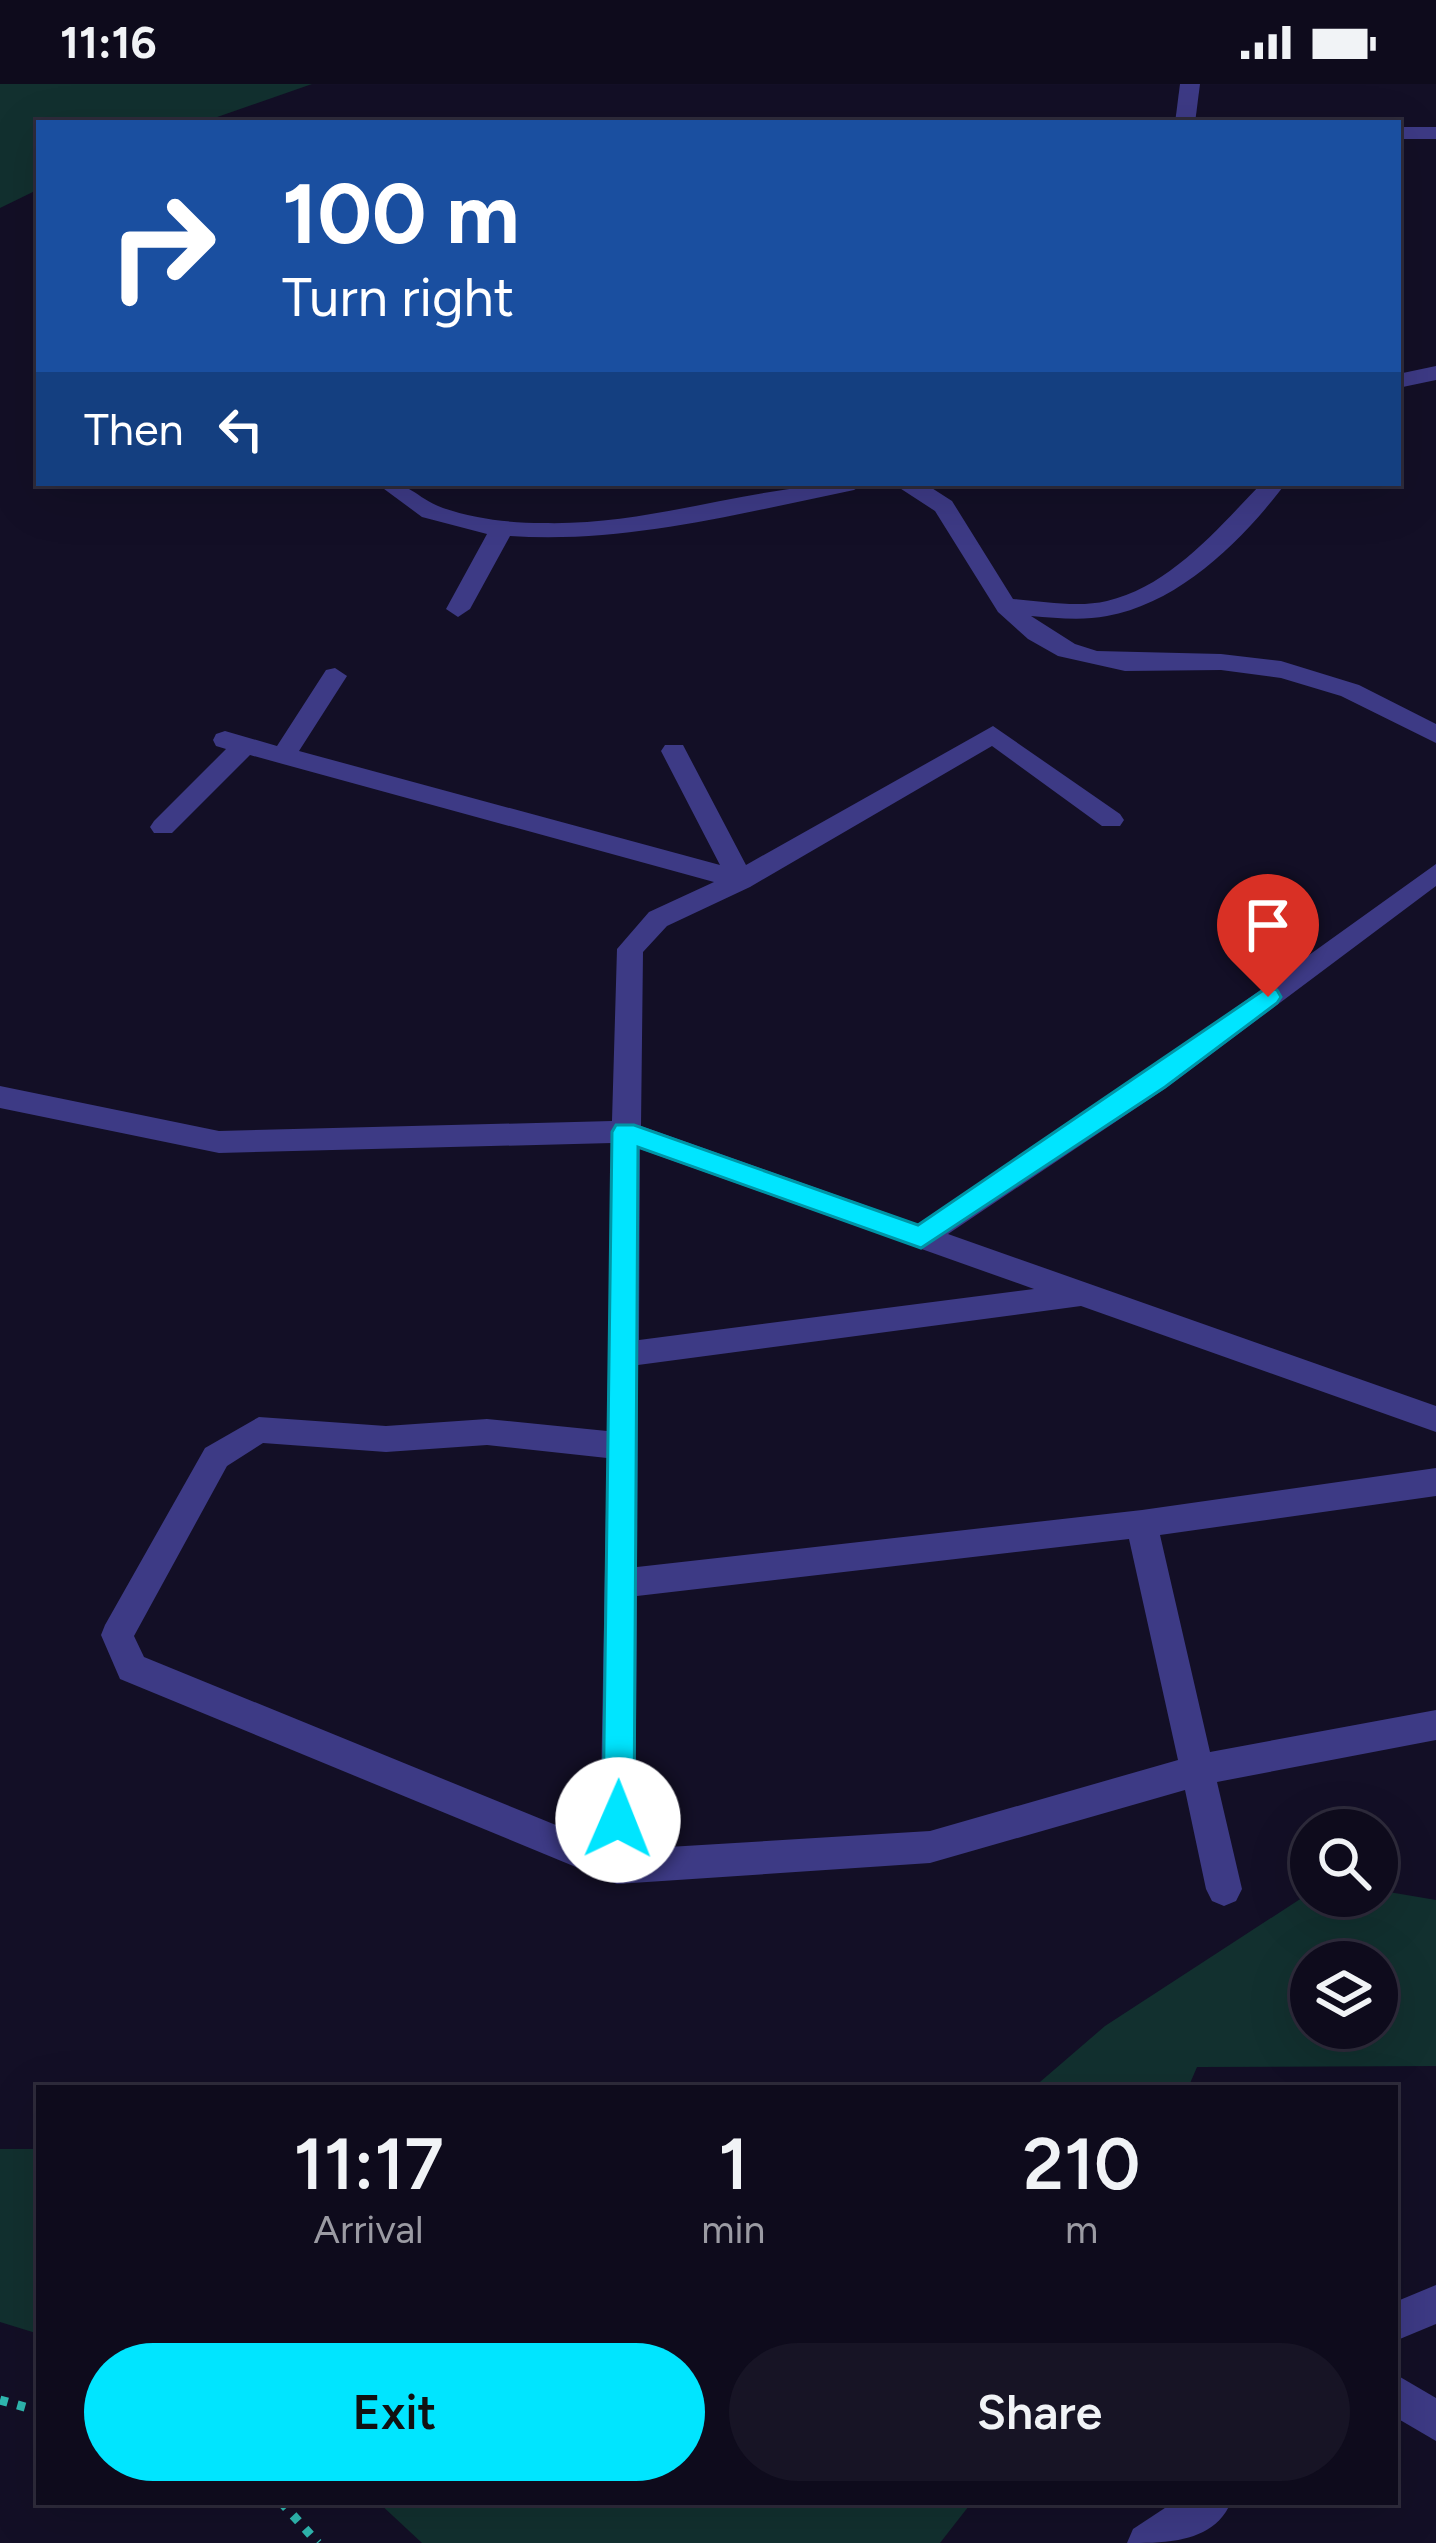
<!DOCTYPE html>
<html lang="en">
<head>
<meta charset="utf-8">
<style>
	body { margin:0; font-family:Figtree,sans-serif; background:#171425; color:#f1f3f6; height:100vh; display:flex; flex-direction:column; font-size:45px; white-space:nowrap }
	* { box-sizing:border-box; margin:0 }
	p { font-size:39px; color:#9b9ba3 }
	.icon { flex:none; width:66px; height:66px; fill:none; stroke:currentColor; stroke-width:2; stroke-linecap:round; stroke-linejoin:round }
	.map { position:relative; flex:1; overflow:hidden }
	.details { position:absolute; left:36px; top:2001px; width:1362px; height:420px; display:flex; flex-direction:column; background:#0e0b1c; border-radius:0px; box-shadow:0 12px 48px #0002,0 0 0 3px #2e2b3b }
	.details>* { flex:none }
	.banner { position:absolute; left:36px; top:36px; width:1365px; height:366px; border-radius:0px; box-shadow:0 12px 48px #0002,0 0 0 3px #2e2b3b; background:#1a4fa0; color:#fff; overflow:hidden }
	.fabs { position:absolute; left:1290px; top:1725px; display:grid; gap:24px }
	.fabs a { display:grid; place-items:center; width:108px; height:108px; border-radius:50%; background:#0e0b1c; box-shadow:0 12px 48px #0002,0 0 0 3px #2e2b3b; font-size:60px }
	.pin { position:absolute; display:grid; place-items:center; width:102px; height:102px; color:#fff; margin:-123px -51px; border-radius:50% 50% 50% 0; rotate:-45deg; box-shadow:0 0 12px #0007 }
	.pin .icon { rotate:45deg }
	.me { position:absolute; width:132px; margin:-66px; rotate:1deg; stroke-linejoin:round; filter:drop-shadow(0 0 9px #0008) }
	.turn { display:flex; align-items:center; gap:42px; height:252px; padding:0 48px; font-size:54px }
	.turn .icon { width:156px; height:156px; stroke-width:2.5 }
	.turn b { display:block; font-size:84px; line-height:102px }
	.then { display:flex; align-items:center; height:114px; padding:0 48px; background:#0003; gap:24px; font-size:45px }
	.eta { display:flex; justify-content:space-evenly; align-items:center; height:204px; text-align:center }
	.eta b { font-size:72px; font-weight:600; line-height:84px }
	.action { display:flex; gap:24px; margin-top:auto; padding:24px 48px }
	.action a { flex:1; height:138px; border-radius:72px; background:#00e5ff; color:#111; font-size:48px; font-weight:600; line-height:138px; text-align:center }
	.action a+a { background:#171425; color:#f1f3f6 }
	.status { display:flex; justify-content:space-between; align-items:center; height:84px; padding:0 60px; background:#0e0b1c; direction:ltr }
	.status svg { height:33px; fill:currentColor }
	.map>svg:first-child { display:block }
</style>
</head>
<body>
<div class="status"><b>11:16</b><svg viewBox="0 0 49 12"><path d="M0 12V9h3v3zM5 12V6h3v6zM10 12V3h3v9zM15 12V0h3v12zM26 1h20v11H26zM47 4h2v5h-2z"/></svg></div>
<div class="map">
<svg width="1436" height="2459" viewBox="0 0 1436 2459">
	<rect width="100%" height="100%" fill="#130f26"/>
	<!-- green -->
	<g fill="#12302f" fill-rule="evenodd">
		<path d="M0,0H312L200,39H39V105L0,124Z"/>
		<path d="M1377,1806L1436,1816V1982L1197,1983L1188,2004H1033L1105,1942L1311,1808V1812H1377ZM1311,1878H1377V1944H1311Z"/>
		<path d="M0,2065H39V2250L0,2238Z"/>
		<path d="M378,2418H972L940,2459H422Z"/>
	</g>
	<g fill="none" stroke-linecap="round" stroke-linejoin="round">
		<!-- path -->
		<g stroke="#2fb8b0" stroke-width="9" stroke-dasharray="8 10" stroke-linecap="butt">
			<path d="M0,2316L39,2327"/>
			<path d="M281,2418L318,2459"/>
		</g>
		<!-- street -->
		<g fill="#3d3a85" fill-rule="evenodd">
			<path d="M1180,0H1200L1195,39H1175Z"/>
			<rect x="1398" y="43" width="38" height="12"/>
			<path d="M1436,282V296L1398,304V290Z"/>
			<path d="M376,399C415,399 412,412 443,424C475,435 510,439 543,439C653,442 757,399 865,399L854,406C741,429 626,460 510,452L470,525L458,533L446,525L487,450L422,433Z"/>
			<path d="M892,399H924L952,417L1013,515C1043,517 1077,524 1107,517C1171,502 1218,444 1262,399H1286C1243,456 1180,519 1107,532C1082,537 1056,534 1031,532L1075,560L1097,567L1221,570L1281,577L1359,601L1436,640V659L1341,612L1281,594L1221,586L1125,587L1058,572L1028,555L998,528L935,427Z"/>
			<path d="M335,584L347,592L299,667L720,781L661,667L665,661H683L746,781L993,642L1120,730L1124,736L1120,742H1102L992,662L750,803L667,842L643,868L641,1042L918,1140L1146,988L1436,780V802L1166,1004L948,1150L1436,1322V1348L1081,1222L638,1281L637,1483L1142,1426L1436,1384V1412L1160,1451L1210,1668L1436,1626V1656L1217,1698L1242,1805L1236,1817L1224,1822L1212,1817L1206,1805L1185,1706L930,1779L617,1800L120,1595L101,1551L105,1541L205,1364L259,1333L386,1342L487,1335L607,1347L612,1059L219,1069L0,1024V1002L219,1047L612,1037L617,865L649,828L714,798L250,671L172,749H154L150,743L154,737L226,665L216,662L213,656L216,650L225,647L277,662L326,586ZM640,1065L1034,1205L639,1256ZM263,1359L386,1368L487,1361L607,1374L600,1759L144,1573L134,1552L227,1382ZM1129,1455L1178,1676L930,1747L635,1765L637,1512Z"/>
			<path d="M1436,2201V2240L1395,2257V2218Z"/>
			<path d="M1395,2290L1436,2314V2357L1395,2333Z"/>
			<path d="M1174,2418H1231C1214,2459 1166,2459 1127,2459L1133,2445Z"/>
		</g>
	</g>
	<!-- route -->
	<path fill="#00e5ff" stroke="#0095a6" stroke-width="3" d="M1268,903L1277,906L1281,913L1277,919L1165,1003L921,1164L638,1063L634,1736L629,1746L618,1751L607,1746L603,1736L612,1048L616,1041H634L918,1141Z"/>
</svg>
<div class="fabs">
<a><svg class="icon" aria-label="search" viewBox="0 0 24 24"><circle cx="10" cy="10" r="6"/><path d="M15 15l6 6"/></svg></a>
<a><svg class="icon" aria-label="layers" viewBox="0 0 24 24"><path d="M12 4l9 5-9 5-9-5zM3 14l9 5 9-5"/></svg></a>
</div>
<div class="pin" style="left:1268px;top:913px;background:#d93025"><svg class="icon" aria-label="arrive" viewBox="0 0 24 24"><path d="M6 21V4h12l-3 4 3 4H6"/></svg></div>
<svg class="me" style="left:618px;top:1736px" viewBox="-20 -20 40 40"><circle r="19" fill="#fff"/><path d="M0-13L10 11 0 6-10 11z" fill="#00e5ff"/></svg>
<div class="banner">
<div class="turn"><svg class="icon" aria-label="right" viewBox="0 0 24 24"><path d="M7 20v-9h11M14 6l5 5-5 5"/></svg><div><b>100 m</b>Turn right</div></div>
<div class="then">Then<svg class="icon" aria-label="left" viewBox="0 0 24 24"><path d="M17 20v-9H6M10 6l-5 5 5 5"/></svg></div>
</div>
<section class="details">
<div class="eta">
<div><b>11:17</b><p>Arrival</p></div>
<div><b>1</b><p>min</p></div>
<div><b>210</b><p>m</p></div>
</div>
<div class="action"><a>Exit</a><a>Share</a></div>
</section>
</div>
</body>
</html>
